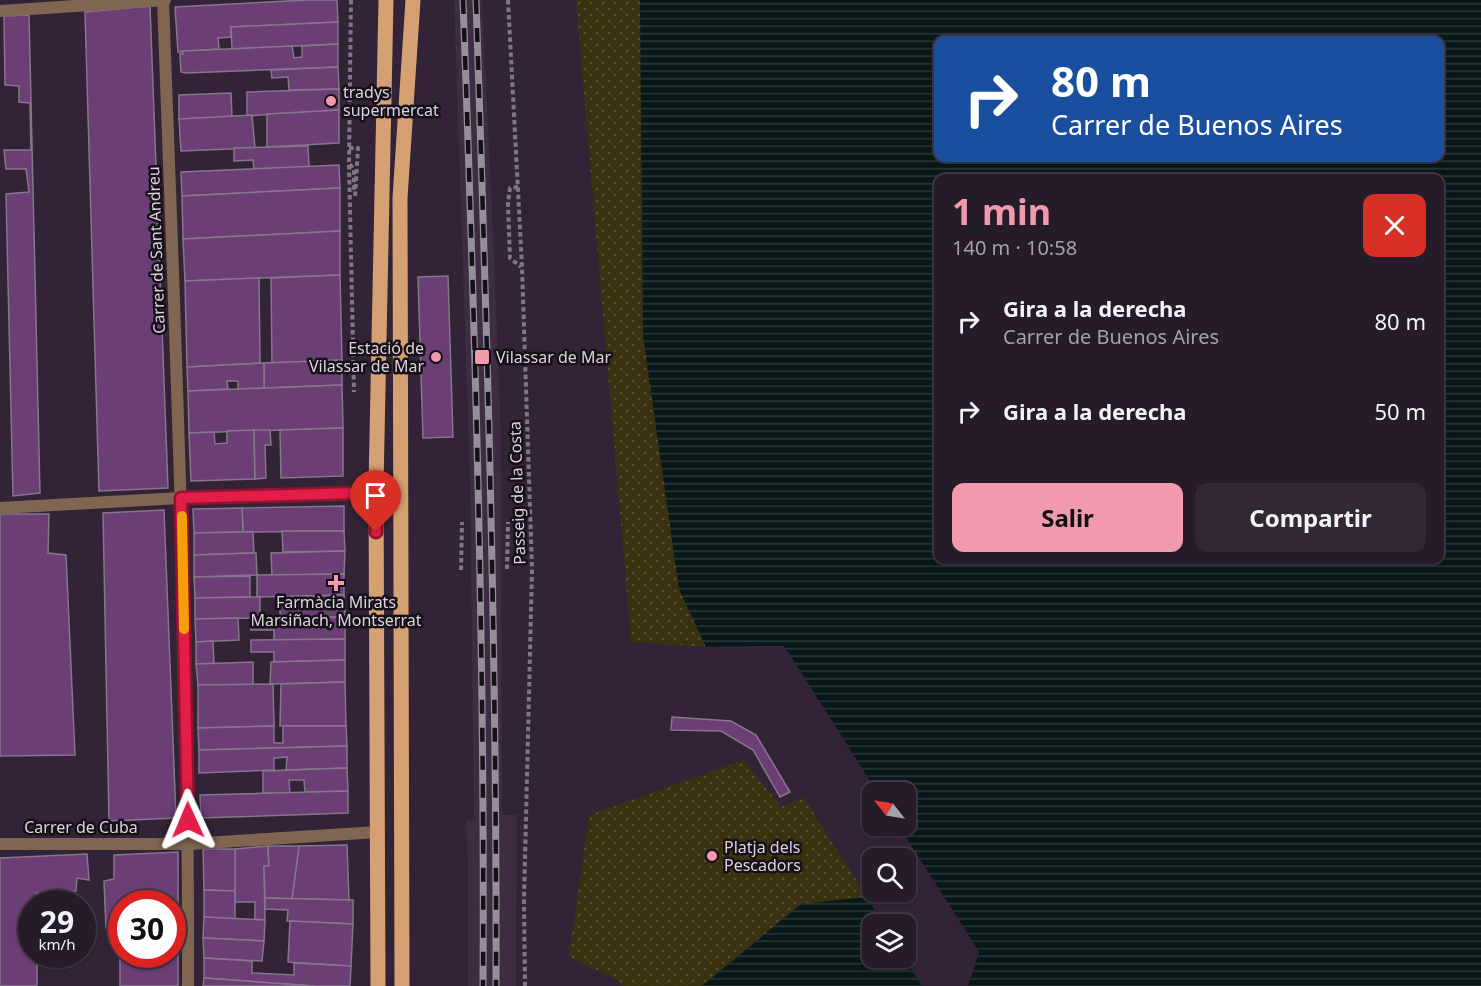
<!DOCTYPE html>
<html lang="es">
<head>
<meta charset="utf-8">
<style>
	body { margin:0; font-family:"Noto Sans",sans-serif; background:#322834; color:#f1f3f6; height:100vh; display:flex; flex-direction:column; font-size:22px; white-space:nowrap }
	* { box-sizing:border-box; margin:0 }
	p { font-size:20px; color:#a4a1a8 }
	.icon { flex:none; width:33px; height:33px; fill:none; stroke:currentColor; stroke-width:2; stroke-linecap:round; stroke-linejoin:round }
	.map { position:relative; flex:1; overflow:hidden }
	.details { position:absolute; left:934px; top:174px; width:510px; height:390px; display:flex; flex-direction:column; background:#261b28; border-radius:12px; box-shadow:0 2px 4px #0004,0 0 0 2px #423945 }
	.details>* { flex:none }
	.guide { position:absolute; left:934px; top:36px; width:510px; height:126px; border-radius:12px; box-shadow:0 2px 4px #0004,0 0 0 2px #423945; background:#1a4fa0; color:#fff; overflow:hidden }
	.needle { width:39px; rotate:301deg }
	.controls { position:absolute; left:862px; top:782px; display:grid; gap:12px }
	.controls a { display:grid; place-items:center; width:54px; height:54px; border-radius:12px; background:#261b28; box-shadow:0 2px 4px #0004,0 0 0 2px #423945; font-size:30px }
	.speed { position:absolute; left:18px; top:890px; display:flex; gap:12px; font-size:30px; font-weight:700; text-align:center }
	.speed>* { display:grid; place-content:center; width:78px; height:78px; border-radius:50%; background:#261b28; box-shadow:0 2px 4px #0004,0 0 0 2px #423945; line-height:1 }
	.speed small { font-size:15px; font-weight:400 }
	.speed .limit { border:9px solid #d22; background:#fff; color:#111 }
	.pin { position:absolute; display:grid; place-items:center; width:51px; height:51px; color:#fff; margin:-62px -26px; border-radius:50% 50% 50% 0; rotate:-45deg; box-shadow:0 0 6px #0007 }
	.pin .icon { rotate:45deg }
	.me { position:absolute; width:66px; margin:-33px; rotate:359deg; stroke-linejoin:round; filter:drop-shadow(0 0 4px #0008) }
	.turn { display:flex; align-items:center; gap:21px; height:126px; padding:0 18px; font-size:27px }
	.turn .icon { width:78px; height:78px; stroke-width:2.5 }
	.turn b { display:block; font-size:42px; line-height:51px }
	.round { display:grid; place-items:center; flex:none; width:63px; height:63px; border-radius:12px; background:#322834 }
	.headline { display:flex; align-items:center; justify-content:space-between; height:102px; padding:0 18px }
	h1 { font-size:36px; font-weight:700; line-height:45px; color:#f29aad }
	.cta { display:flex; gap:12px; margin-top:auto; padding:12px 18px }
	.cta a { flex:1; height:69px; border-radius:12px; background:#f29aad; color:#111; font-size:24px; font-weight:700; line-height:69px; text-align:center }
	.cta a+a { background:#322834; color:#f1f3f6 }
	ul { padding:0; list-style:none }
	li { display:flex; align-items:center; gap:18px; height:90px; padding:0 18px }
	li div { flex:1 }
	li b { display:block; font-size:22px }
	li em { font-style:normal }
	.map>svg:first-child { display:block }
</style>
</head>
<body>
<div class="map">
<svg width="1481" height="986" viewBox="0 0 1481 986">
	<defs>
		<pattern id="sand-dots" width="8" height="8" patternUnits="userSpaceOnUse" patternTransform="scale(1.5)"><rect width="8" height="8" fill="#3a3111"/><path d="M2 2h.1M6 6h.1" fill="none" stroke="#564e33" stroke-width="1.8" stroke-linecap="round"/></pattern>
		<pattern id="water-rules" width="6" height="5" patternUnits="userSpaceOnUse" patternTransform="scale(1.5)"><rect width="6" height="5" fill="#081718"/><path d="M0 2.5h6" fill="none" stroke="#2b3839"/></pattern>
	</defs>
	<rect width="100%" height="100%" fill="#322436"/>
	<!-- built -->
	<path fill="#3e2c43" d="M454,0H482L493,231L501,437L502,815H517L516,986H468V868L466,820L474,819L470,479Z"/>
	<!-- sand -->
	<g fill="url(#sand-dots)">
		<path d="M576,0H640L642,141L679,589L706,647L631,642Z"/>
		<path d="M744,760L781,807L804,798L867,897L801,904L702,986H621L619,981L569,957L589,815Z"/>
	</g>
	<!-- water -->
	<g fill="url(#water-rules)" fill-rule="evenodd">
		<path d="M640,0H1481V986H968L979,952L898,825H906V792H877L784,646L706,647L679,589L643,336ZM939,40H1440V158H939ZM939,178H1440V560H939Z"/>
		<path d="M867,897L883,924H873V957H904L922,986H702L801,904Z"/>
	</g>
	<!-- pier -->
	<g fill="#322436">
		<path d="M784,646L877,792H873L782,649L706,650L703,647Z"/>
		<path d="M895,825H898L979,952L968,986H965L976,953Z"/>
	</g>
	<!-- building -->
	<g fill="#6b3e76" stroke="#86768b" stroke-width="1.5" fill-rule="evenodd">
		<path d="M307,0H337L338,22L231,27V37L218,38L219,49L178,52L175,7Z"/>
		<path d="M150,6L168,488L99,491L85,12Z"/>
		<path d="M29,15L40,493L13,496L6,194L29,192L26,169H6L4,150H31L30,103L19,102V86L5,85L4,16Z"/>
		<path d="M338,22V44L232,49L231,27Z"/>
		<path d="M338,44V67L186,73L181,72L180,54H183L182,51L292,46L294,58L302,57V46Z"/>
		<path d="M338,67L339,89L289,90L288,77L272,78L271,70Z"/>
		<path d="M339,89V110L247,116V92Z"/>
		<path d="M231,93L232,117L179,119V95Z"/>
		<path d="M339,110V143L267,147V114Z"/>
		<path d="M252,115L255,148L181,151L179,119Z"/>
		<path d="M308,146L309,167L254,169L253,160L234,161V148Z"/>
		<path d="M339,165L340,188L182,196L181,172Z"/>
		<path d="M340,188V231L183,239L182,196Z"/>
		<path d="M340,231V275L185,281L183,239Z"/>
		<path d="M340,275L342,360L272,363L271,278Z"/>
		<path d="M448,276L453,437L423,438L418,277Z"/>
		<path d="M259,278L260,363L187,367L185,281Z"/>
		<path d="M342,360V385L264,388V363Z"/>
		<path d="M264,363V388L238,389V381H227L228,389L188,391L187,367Z"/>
		<path d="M342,385L343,428L189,433L188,391Z"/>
		<path d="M343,428V476L281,478L280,430Z"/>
		<path d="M254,430L255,479L191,481L189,433L214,432L215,444L227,443V431Z"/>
		<path d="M254,430H270L271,445H265L266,478L255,479Z"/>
		<path d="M344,506V531L243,532L242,508Z"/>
		<path d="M242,508L243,532L194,533L193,509Z"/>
		<path d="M164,510L176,818L109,821L103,513Z"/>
		<path d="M0,514H49L48,553L66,555L75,755L0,756Z"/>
		<path d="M282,531H344L345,551L283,552Z"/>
		<path d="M243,532H253L254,553L194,555V533Z"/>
		<path d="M345,551L344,574L272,575L271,553Z"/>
		<path d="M254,553H256L257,575L194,577V555Z"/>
		<path d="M344,574V595L257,597V575Z"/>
		<path d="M250,576V597L195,598L194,577Z"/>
		<path d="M344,595L345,617L280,618V597Z"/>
		<path d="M250,597H260V618L195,619V598Z"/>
		<path d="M345,617V639L274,640V630H251V618Z"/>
		<path d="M238,618L239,640L196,642L195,619Z"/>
		<path d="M345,639V660L274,662V652H251V640Z"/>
		<path d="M213,641L214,664H196V642Z"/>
		<path d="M345,660V682L270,684L271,662Z"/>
		<path d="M253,662V685H198L196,664Z"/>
		<path d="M345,682L346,726H280L281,684Z"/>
		<path d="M273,684L274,726L198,728V685Z"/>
		<path d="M672,717L731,721L756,735L790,792L780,797L753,750L721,731L671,730Z"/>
		<path d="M274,726V743H283V726H346L347,746L199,750L198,728Z"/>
		<path d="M347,746V768L286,770L287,757L274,758V770L199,773V750Z"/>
		<path d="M347,768L348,791L305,792L304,780H289L290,793H263V771Z"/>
		<path d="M348,791V813L201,818L200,795Z"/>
		<path d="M347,845L349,900L292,899L299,846Z"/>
		<path d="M268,846L269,866H264L265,920L255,919V902H235V849Z"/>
		<path d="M268,846H299L292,899L265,898L264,866H269Z"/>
		<path d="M203,849H235V891L204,890Z"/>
		<path d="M178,852V986H120V927L106,928L104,881L114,879V855ZM122,903H172V954H122Z"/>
		<path d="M87,854L89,880L77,878L76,891L36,893V903H32V954H37V986H0V858Z"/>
		<path d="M204,890L235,891V919L204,917Z"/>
		<path d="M265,898L353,900V924L287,921L288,910L265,909Z"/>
		<path d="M204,917L265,920L264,941L203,938Z"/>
		<path d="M290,921L353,924L351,966L288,962Z"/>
		<path d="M203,938L264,941L262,961L204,958Z"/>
		<path d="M204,958L252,961V973L294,975V963L351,966L350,986H314L204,978Z"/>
		<path d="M204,978L314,986H203Z"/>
	</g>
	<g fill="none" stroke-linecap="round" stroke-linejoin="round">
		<!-- path -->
		<g stroke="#817584" stroke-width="4" stroke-dasharray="4.5 3" stroke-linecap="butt">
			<path d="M351,0L349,163L354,392"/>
			<path d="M508,0L522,267L532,569L524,900L525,986"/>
			<path d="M349,148H358L355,198"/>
			<path d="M350,164L354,170V192"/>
			<path d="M518,187L510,188L508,203L510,258L521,267"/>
			<path d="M507,569L508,522"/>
			<path d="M461,570L462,522"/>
		</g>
		<!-- street -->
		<g stroke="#806650" stroke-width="12">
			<path d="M163,0C175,329 189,657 188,986"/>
			<path d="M0,11L165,0"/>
			<path d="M0,508L181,498L357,493L376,486"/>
			<path d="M0,844H189L378,832"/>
		</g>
		<!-- primary -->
		<g stroke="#d5a172" stroke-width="15">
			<path d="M378,986L376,486L386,0"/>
			<path d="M402,986L400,198L413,0"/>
		</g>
		<defs>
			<g id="rail">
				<path d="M463,0C475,329 485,657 483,986"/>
				<path d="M476,0C487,329 497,657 496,986"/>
			</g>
		</defs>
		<!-- rail casing -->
		<use href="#rail" stroke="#988d9c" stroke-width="7"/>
		<!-- rail -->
		<use href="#rail" stroke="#161018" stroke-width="4.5" stroke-dasharray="14" stroke-linecap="butt"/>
	</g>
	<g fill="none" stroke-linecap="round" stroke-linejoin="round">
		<defs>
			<path id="route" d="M188,820L181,498L357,493L376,486V532"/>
		</defs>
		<!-- route casing -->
		<use href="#route" stroke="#92132f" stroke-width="15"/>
		<!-- route -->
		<use href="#route" stroke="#e11d48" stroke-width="10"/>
		<!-- slow -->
		<path stroke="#f59e0b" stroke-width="10" d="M182,516L184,629"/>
	</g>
	<!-- markers -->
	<g fill="#f29aad" stroke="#161018" stroke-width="2">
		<circle cx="331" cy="101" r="6"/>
		<circle cx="436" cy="357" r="6"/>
		<rect x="474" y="349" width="16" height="16" rx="3"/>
		<path d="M333 574h6v6h6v6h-6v6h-6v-6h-6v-6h6z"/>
		<circle cx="712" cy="856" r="6"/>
	</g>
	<g text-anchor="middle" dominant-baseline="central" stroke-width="5" stroke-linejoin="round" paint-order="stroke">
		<!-- poi labels -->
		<g font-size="16" fill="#dcd3df" stroke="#161018" text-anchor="start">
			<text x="343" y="92">tradys<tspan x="343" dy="18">supermercat</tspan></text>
			<text x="424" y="348" text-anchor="end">Estació de<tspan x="424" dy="18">Vilassar de Mar</tspan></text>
			<text x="496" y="357">Vilassar de Mar</text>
			<text x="336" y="602" text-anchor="middle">Farmàcia Mirats<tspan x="336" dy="18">Marsiñach, Montserrat</tspan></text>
			<text x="724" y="847">Platja dels<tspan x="724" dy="18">Pescadors</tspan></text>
		</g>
		<!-- street labels -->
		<g font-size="16" fill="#dcd3df" stroke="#161018">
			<text transform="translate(156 250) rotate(-92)">Carrer de Sant Andreu</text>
			<text transform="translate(517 493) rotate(-92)">Passeig de la Costa</text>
			<text x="81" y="827">Carrer de Cuba</text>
		</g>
	</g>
</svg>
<div class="controls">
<a><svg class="needle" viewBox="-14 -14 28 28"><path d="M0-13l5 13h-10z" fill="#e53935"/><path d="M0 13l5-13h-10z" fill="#a4a1a8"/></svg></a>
<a><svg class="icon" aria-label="search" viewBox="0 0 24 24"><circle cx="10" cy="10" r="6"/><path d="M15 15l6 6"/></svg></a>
<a><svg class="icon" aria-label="layers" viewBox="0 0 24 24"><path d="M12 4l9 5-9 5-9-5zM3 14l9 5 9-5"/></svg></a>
</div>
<div class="speed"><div>29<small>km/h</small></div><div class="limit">30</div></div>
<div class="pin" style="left:376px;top:532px;background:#d93025"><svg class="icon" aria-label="arrive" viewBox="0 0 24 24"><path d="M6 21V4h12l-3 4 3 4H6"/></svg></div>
<svg class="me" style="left:188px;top:820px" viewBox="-20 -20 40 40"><path d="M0-17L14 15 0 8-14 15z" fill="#e11d48" stroke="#fff" stroke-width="4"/></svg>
<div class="guide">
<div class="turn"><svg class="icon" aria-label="right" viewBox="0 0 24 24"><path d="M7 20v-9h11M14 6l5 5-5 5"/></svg><div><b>80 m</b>Carrer de Buenos Aires</div></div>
</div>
<section class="details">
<div class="headline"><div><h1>1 min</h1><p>140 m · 10:58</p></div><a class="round" style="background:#d93025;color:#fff"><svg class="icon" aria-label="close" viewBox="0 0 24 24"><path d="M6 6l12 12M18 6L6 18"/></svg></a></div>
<ul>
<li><svg class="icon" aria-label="right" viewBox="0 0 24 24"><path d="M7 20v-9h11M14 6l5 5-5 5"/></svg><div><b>Gira a la derecha</b><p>Carrer de Buenos Aires</p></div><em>80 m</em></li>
<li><svg class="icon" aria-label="right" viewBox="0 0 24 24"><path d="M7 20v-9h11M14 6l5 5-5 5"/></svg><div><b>Gira a la derecha</b></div><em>50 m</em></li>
</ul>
<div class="cta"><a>Salir</a><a>Compartir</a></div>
</section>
</div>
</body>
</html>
